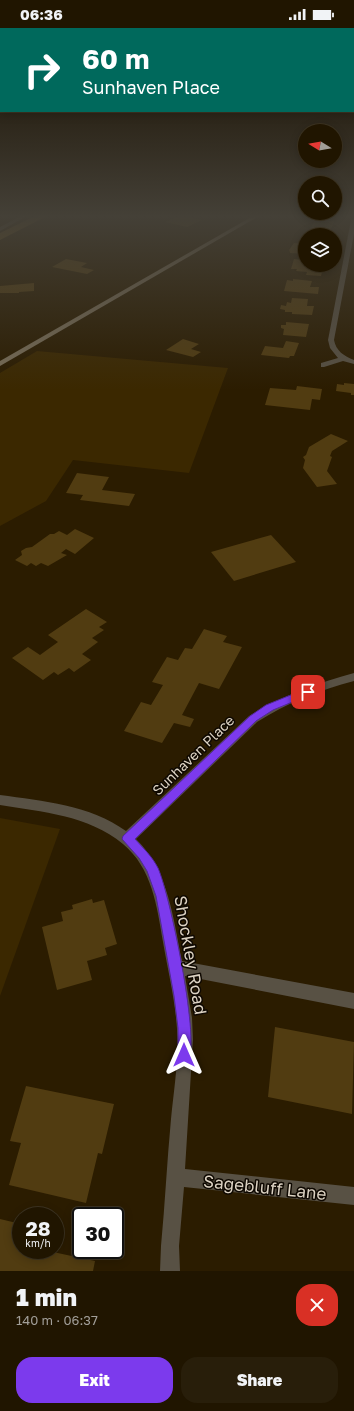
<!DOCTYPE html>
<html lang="en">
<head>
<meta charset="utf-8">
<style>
	body { margin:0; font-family:"Golos Text",sans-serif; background:#281e0a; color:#f1f3f6; height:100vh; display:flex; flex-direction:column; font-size:15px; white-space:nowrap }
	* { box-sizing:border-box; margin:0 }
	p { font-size:13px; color:#a29f99 }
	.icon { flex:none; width:22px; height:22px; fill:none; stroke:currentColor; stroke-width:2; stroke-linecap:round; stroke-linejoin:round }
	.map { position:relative; height:1243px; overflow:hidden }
	.panel { display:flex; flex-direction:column; background:#201500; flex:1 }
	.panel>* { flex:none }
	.hud { position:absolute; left:0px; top:0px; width:354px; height:84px; box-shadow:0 2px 10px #0003,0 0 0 1px #3d3422; background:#00695c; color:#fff; overflow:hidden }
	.needle { width:26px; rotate:281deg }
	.buttons { position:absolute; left:298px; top:96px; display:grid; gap:8px }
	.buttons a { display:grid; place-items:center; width:44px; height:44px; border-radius:50%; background:#201500; box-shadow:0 2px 10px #0003,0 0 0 1px #3d3422; font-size:20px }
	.speed { position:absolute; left:12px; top:1179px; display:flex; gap:8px; font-size:20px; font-weight:700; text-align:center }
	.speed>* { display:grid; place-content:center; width:52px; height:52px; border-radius:50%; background:#201500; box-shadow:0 2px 10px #0003,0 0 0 1px #3d3422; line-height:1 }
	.speed small { font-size:10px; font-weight:400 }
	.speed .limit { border:2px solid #111; border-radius:6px; background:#fff; color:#111 }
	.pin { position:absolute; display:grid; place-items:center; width:34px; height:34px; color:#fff; margin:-17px; border-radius:8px; box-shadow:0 2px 6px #0006 }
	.me { position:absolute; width:44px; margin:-22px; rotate:0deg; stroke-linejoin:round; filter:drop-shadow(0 0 3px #0008) }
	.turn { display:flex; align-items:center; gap:14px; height:84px; padding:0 16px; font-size:18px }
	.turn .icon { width:52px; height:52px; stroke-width:2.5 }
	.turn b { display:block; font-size:28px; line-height:34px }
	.round { display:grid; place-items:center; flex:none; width:42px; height:42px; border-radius:16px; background:#281e0a }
	.headline { display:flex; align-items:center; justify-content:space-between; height:68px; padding:0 16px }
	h1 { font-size:24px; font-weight:800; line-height:30px }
	.button { display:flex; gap:8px; margin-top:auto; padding:8px 16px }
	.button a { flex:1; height:46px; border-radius:16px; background:#7c3aed; color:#fff; font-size:16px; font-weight:800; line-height:46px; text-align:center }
	.button a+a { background:#281e0a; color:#f1f3f6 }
	.status { display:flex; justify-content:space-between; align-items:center; height:28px; padding:0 20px; background:#201500; direction:ltr }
	.status svg { height:11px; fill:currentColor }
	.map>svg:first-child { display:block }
</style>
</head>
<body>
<div class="status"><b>06:36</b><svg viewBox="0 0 49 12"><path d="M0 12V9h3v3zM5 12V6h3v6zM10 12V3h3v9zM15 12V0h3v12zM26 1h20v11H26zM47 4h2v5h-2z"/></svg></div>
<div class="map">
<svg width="354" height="1243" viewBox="0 0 354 1243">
	<rect width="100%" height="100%" fill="#2b1c00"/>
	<!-- green -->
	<g fill="#3b2800">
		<path d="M37,323L228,340L189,445L73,432L46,473L0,498V345Z"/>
		<path d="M0,790L60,801L0,968Z"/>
	</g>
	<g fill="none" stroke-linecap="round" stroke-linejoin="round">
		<!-- canal -->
		<path fill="#6e5218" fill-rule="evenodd" d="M35,188H47L0,212V205Z"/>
	</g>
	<!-- building -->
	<g fill="#513c11">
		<path d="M179,188H183L202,192L187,199L165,194Z"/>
		<path d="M323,192L334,193L329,207L309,205L314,193L322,194Z"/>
		<path d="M294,215L305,216V226L290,225L289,222Z"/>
		<path d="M66,231L87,235L81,239L94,242L87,246L52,239Z"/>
		<path d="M294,231L305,232V237H320V239H323L321,248L306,247L307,244L296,243L297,241H291Z"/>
		<path d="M293,251L312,253L310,259H319L318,266L284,263L287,252L293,253Z"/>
		<path d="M34,255V263L19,264V265H0V258Z"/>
		<path d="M292,270L308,271L307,278H314L312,287L292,286V284H285V282L280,281L281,277L286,278L287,274L291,275Z"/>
		<path d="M286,294L309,296L306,309L283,307L284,301L281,300V297H286Z"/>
		<path d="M183,311L199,316L191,321L201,324L193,329L166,322Z"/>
		<path d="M286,313L299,315L294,328H290L289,330L261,327L265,318L283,320Z"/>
		<path d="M344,355L354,356V367H351V365L336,363L337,356L344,357Z"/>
		<path d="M297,358L322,361L320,372L312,371L310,382L265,377L270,360L296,362Z"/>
		<path d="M331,406L348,413L332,423L330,428L332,429L327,443L337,456L317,459L303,440L305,432L303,429L306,427L309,419Z"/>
		<path d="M77,445L109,449L102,462L135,466L129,478L80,472L83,467L66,465Z"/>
		<path d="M75,501L94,510L75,526L66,521L61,525L67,527L48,538L41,535L36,538L31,535L27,538L15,532L22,527L21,523L26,520L32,519L50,506H54L59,503L67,507Z"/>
		<path d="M271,507L296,534L234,553L211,524Z"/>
		<path d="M86,581L107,594L99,599L104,602L92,610L98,614L82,626L91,632L74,644L69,640L58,647L54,644L43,652L12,630L28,619L40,627L58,614L48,607Z"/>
		<path d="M204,601L227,608L223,614L242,619L219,661L199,655L182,687L194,691L190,699L174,695L162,715L124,703L141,674L151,677L163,657L152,654L167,629L178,632L185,620L192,621Z"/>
		<path d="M92,871L93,875L104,872L117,916L105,920L107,927L87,933L92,952L57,962L42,899L63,893L61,884L73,881L72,877Z"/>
		<path d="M275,999L354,1014L352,1086L268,1069Z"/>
		<path d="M26,1058L114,1076L102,1126L98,1125L86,1175L9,1157L21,1115L10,1113Z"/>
		<path d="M0,1191L21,1196V1222H53V1224L95,1233L93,1243H0Z"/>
	</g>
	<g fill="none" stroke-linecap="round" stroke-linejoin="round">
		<!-- service -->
		<path fill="#585144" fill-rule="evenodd" d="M21,188H27L0,203V199Z"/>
		<!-- minor -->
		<g fill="#585144" fill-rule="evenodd">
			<path d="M354,190V206L334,312C336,323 344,328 354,332V336L343,333L324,339H321V335L338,330L330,320L328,312L351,192Z"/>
			<path d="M354,645V653C320,662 287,675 257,694L136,811C169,844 173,890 182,933L354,965V981L185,948L192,990L193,1012L185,1141L354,1159V1177L184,1159L179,1218L180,1243H160L161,1218C165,1176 167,1133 171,1091C174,1061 179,1031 177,1001C175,971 168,943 163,914C157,878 152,840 123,816C88,787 42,784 0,777V767C43,773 90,777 126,803L249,688C282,668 317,655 354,645Z"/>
		</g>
		<!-- secondary -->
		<path fill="#786d58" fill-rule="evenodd" d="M253,188H259L0,338V333Z"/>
	</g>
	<!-- sky -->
	<linearGradient id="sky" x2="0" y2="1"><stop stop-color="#180f00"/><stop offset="0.52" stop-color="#444037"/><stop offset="1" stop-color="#444037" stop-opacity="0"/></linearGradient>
	<rect width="354" height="362" fill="url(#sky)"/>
	<!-- route -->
	<path fill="#7c3aed" stroke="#51269a" d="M308,660L313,664L312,666L273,682L256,693L135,811C143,820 152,828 158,840C170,867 199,1007 189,1032L184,1034L180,1032L178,1027V1000L174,968L156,868L147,843L139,830L122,811L123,808L250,688L266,677Z"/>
	<g text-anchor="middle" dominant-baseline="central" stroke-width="3" stroke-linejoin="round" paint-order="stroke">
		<!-- street labels -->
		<g font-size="14" fill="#dcd2c2" stroke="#0e0801">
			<text transform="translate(193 727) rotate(-44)">Sunhaven Place</text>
		</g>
		<!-- near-street labels -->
		<g font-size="17" fill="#dcd2c2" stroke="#0e0801">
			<text transform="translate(191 927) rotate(80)">Shockley Road</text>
			<text transform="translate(265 1159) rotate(6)">Sagebluff Lane</text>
		</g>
	</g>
</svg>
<div class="buttons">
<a><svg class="needle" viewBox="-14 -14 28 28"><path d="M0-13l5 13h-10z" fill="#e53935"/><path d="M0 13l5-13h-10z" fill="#a29f99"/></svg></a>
<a><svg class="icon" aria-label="search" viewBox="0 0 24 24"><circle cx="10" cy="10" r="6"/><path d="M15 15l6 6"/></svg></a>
<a><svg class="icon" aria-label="layers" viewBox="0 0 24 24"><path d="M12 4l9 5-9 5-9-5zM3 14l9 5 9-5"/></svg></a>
</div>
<div class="speed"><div>28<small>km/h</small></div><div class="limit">30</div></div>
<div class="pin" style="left:308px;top:664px;background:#d93025"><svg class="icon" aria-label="arrive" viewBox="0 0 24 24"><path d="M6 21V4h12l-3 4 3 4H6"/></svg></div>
<svg class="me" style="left:184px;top:1027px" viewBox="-20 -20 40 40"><path d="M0-17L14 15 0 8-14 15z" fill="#7c3aed" stroke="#fff" stroke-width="4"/></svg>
<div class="hud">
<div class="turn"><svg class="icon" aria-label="right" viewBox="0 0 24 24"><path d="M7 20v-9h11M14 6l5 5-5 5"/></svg><div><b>60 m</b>Sunhaven Place</div></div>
</div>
</div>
<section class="panel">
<div class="headline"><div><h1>1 min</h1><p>140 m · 06:37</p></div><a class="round" style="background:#d93025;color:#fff"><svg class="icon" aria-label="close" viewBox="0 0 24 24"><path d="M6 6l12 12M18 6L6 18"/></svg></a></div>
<div class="button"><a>Exit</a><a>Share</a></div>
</section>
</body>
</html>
